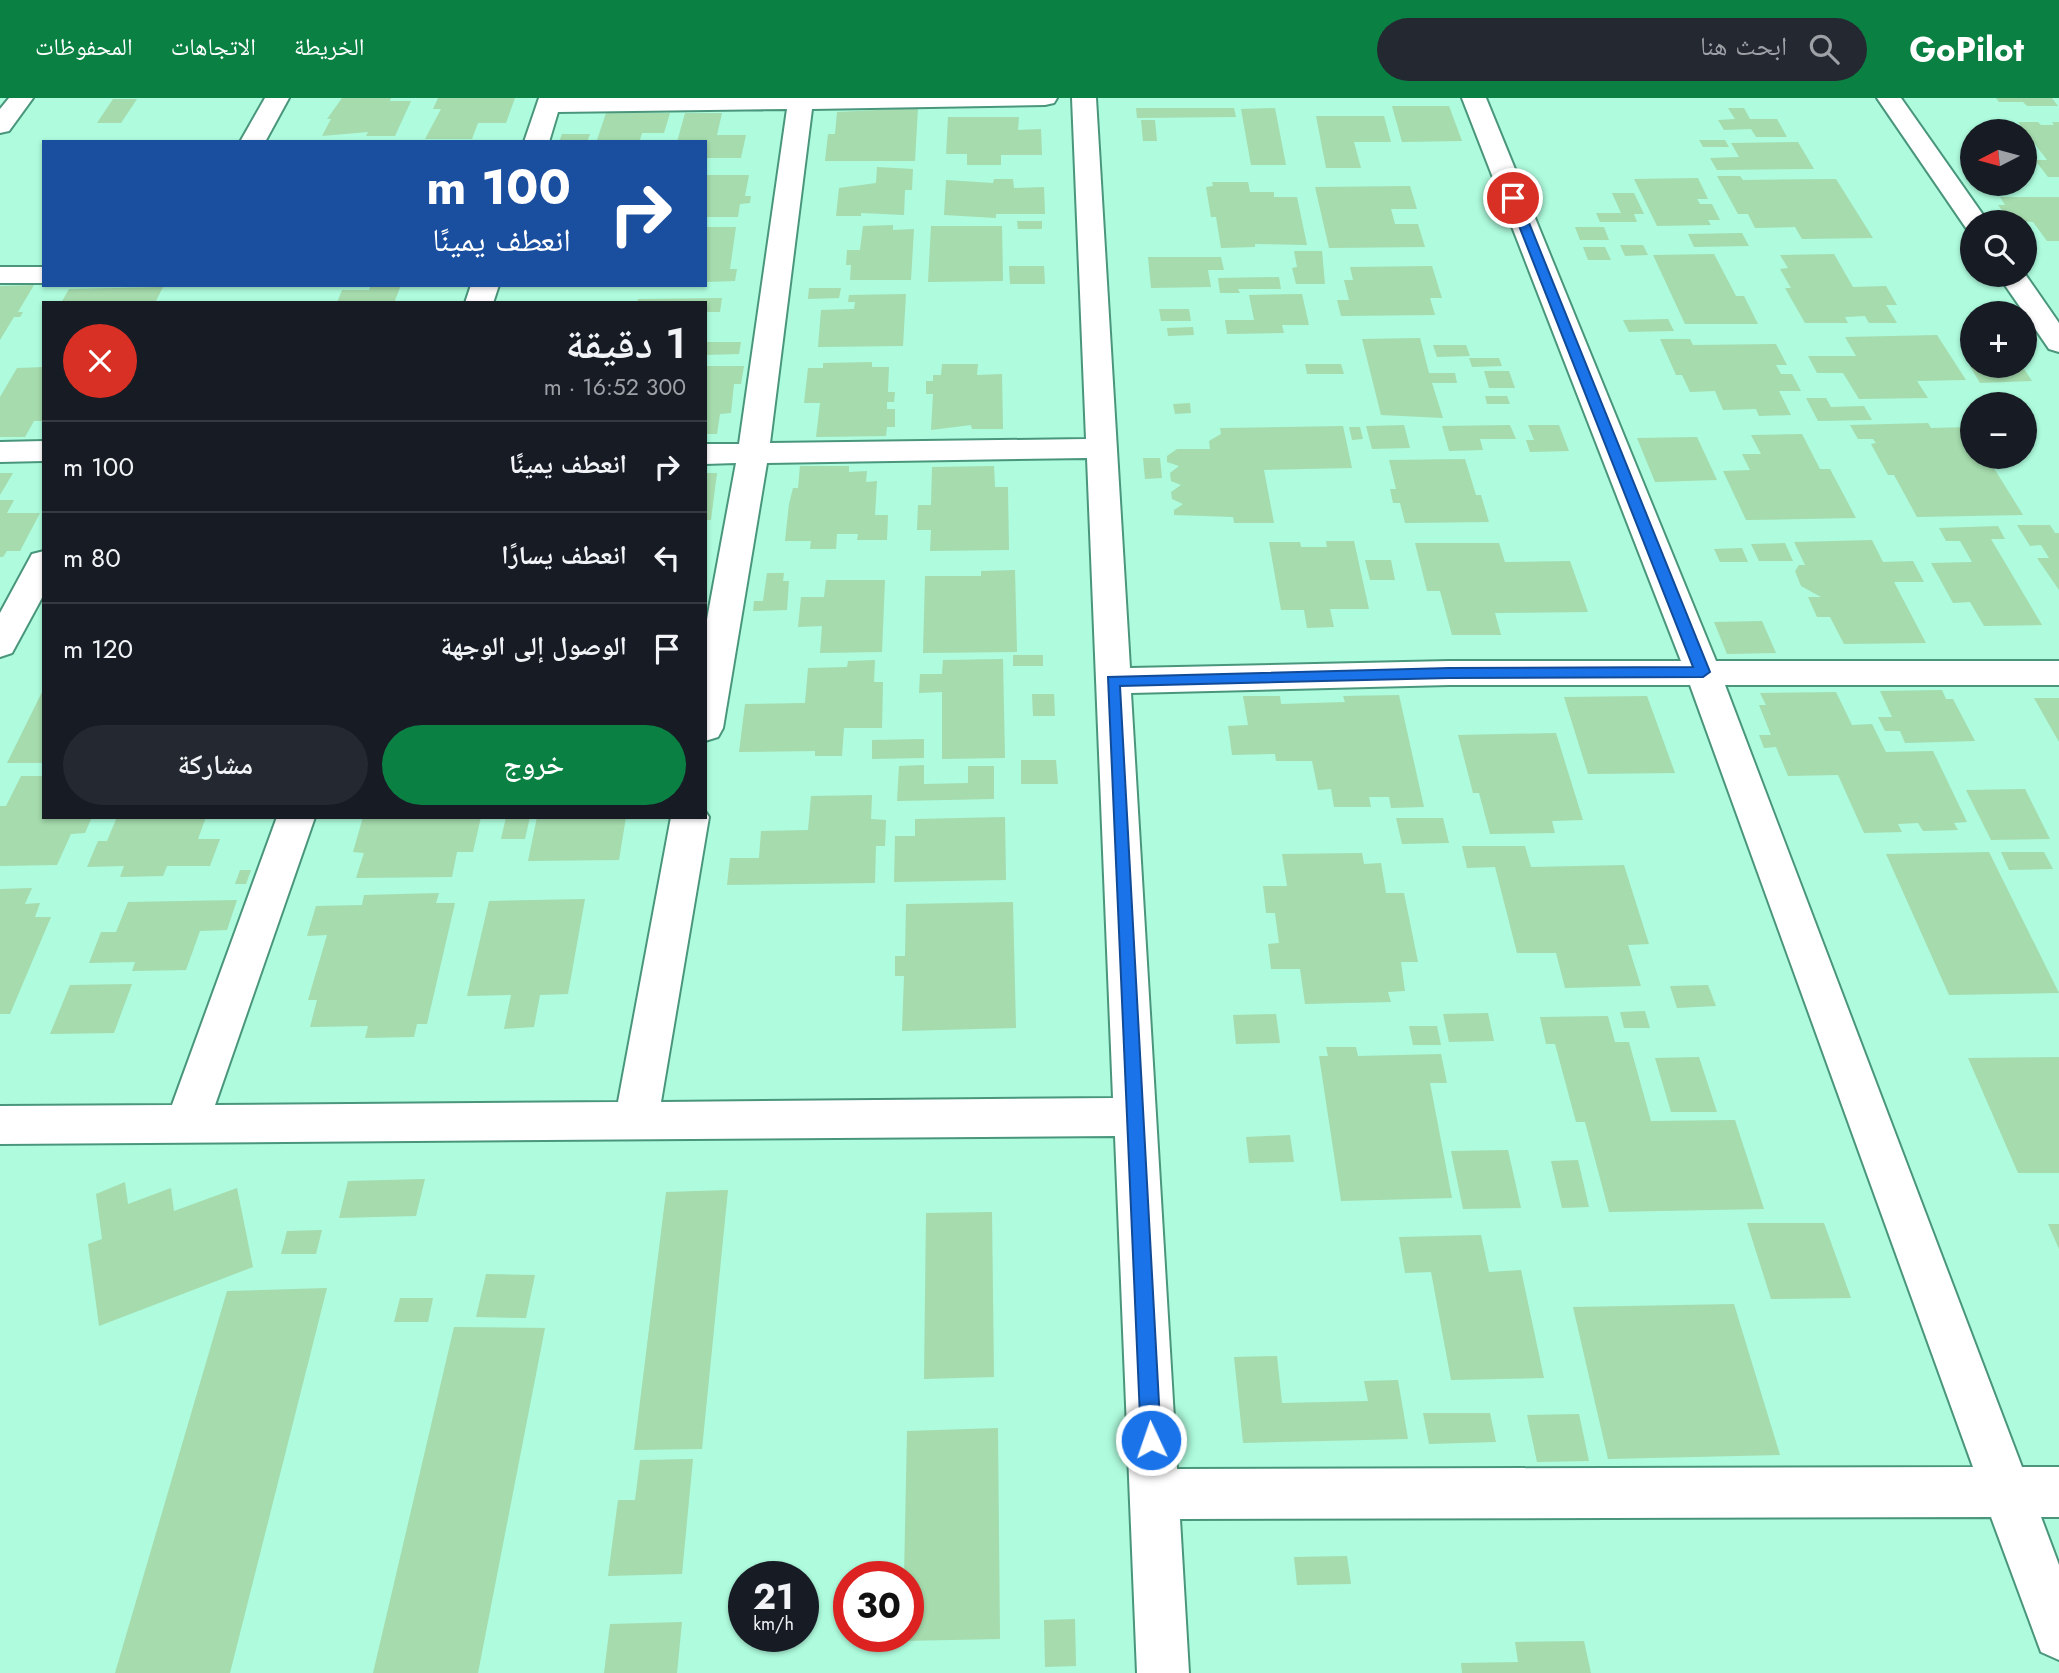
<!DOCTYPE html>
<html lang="ar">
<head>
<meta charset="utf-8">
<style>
	body { margin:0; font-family:Jost,"Noto Naskh Arabic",sans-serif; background:#242831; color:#f1f3f6; direction:rtl; height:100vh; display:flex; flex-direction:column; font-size:26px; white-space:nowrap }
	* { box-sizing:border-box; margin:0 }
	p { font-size:23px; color:#9ea1a6 }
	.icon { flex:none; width:38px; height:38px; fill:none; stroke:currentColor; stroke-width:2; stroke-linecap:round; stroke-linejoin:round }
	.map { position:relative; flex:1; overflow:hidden; direction:ltr }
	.sheet { position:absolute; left:42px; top:203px; width:665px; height:518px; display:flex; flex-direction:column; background:#171b24; border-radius:0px; box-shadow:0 2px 5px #0004; direction:rtl }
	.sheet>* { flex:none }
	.guide { position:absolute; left:42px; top:42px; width:665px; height:147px; border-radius:0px; box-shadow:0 2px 5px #0004; direction:rtl; background:#1a4fa0; color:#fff; overflow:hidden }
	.needle { width:46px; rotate:264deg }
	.buttons { position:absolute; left:1960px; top:21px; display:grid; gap:14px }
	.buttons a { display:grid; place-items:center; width:77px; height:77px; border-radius:50%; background:#171b24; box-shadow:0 2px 5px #0004; font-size:35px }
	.speed { position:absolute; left:728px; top:1463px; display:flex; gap:14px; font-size:35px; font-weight:700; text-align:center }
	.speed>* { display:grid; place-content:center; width:91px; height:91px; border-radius:50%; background:#171b24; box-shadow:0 2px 5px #0004; line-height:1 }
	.speed small { font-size:18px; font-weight:400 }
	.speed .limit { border:10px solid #d22; background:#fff; color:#111 }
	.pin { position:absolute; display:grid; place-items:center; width:60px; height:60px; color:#fff; margin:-30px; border:4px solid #fff; border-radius:50%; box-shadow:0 2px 7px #0007 }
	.me { position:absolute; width:77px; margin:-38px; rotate:357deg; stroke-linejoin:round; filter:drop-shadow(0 0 5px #0008) }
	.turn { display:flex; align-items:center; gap:24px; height:147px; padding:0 21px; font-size:32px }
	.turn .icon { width:91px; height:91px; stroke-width:2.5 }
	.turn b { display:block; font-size:49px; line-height:60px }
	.round { display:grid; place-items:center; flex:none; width:74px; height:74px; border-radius:37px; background:#242831 }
	.headline { display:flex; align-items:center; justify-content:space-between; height:119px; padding:0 21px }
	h1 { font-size:42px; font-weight:600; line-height:52px }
	.action { display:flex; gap:14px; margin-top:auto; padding:14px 21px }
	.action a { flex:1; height:80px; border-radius:42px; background:#0b8043; color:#fff; font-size:28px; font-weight:600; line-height:80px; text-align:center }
	.action a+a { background:#242831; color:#f1f3f6 }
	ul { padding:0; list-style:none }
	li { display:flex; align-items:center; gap:21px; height:91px; padding:0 21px; border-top:2px solid #363941 }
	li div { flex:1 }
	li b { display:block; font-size:26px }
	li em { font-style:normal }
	header { display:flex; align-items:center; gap:42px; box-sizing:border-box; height:98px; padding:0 35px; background:#0b8043; color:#fff }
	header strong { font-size:33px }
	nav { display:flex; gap:38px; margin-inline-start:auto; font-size:24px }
	.search { width:490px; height:63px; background:#242831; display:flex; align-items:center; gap:18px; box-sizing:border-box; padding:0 24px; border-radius:38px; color:#9ea1a6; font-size:26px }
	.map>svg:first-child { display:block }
</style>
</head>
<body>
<header>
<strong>GoPilot</strong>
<div class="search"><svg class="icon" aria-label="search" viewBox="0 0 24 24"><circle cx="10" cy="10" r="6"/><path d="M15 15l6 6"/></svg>ابحث هنا</div>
<nav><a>الخريطة</a><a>الاتجاهات</a><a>المحفوظات</a></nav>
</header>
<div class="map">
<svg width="2059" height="1575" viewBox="0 0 2059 1575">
	<rect width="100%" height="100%" fill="#aefbdd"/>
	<!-- building -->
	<g fill="#a5dbad">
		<path d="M342,0H391L390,3H411L395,38H366L368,34L322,38L331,21H327Z"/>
		<path d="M438,0H515L506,25H478L472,41H425L441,11H433Z"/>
		<path d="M1996,0H2052L2058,8H2027L2023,4H1999Z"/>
		<path d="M113,1H137L121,25H97Z"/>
		<path d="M1392,8H1449L1462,43L1402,44Z"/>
		<path d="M918,10L915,63H825L828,36H835L837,14Z"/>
		<path d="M1136,10H1234L1236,19L1137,20Z"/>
		<path d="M1275,10L1286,67H1251L1241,11Z"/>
		<path d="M1728,10H1744L1750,21H1777L1787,39H1756L1751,31L1724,32L1718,22L1735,21Z"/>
		<path d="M606,15H670L664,35H642L640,42H597Z"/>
		<path d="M685,15H722L717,37H746L741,60H705V44H677Z"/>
		<path d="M1316,18H1384L1391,44H1354L1361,70H1326Z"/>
		<path d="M948,19H1019L1018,32L1041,31L1042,57H1001V67H967V56H946Z"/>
		<path d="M1141,22H1155L1157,43H1143Z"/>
		<path d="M2018,24H2038L2041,27H2054L2052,24H2059V79H2048L2035,62H2047Z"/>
		<path d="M562,36H590L587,44H559Z"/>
		<path d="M1699,42H1725L1729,49H1703Z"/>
		<path d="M1798,44L1814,71L1717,72L1710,60L1739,59L1731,45Z"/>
		<path d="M877,69L913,71L912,92H905L904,117L861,115V118H836L839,90L876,85Z"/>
		<path d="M705,77H749L745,98H751L750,105L740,106L738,119H705Z"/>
		<path d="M1717,78H1740L1743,82L1836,81L1873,140L1802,141L1795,129L1755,130L1748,116H1738Z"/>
		<path d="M1698,80L1708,101H1697L1700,106H1712L1720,122H1708L1711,127L1657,128L1634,81Z"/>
		<path d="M994,81H1013L1014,90L1044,89L1045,116H996V120L944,117L946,82L993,85Z"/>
		<path d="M1212,84H1248L1250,94H1274V99H1297L1307,147L1255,146V149L1221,150L1216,119H1211L1206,89L1213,88Z"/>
		<path d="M1410,88L1417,111H1391L1395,126H1418L1425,149L1329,150L1315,89Z"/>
		<path d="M1612,95H1634L1644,116H1634L1637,124H1600L1596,115H1621Z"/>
		<path d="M2000,99H2059V143H2047L2033,124L2017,123L2013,119H2007L1998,107H2005Z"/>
		<path d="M1017,123H1042V131H1018Z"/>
		<path d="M893,127V132L914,131L911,182H850L851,167H846L847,152H860L863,128Z"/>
		<path d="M931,128H1002L1003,183L928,184Z"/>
		<path d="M705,129H736L730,171H737L735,183L705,184Z"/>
		<path d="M1575,129H1604L1609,142H1580Z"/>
		<path d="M1742,135L1749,148L1694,149L1688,136Z"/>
		<path d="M1620,147H1643L1648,157L1625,158Z"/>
		<path d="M1583,149H1605L1611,162H1588Z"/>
		<path d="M1294,153H1322L1325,186H1296L1292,170L1297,169Z"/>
		<path d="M1714,156L1736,198H1744L1758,226H1685L1653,157Z"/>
		<path d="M1834,156L1853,189L1886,188L1897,207H1886L1897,225H1869L1865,218L1845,219L1848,225H1805L1785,190H1791L1780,171L1788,170L1780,157Z"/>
		<path d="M1148,159H1221L1224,172H1208L1211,189L1151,190Z"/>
		<path d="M1009,168H1044L1045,186H1010Z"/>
		<path d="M1432,168L1442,200H1430L1435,217L1341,218L1337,202H1349L1344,182H1353L1350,169Z"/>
		<path d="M1279,179L1281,191H1238L1240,195H1220L1218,180Z"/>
		<path d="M34,187L18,214H23L20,219H14L0,242V188Z"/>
		<path d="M371,187H401L394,205H337L342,192H369Z"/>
		<path d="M163,189L155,205H61L69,191Z"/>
		<path d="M809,190H841L839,200L808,201Z"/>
		<path d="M906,196L903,248L818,249L821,212L854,211L855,204H848L849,197Z"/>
		<path d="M1302,196L1309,227H1282L1284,235L1227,236L1225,222H1254L1249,197Z"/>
		<path d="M722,200L720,214H705V205H637L638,201Z"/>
		<path d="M1159,211H1189L1191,223H1161Z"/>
		<path d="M1668,221L1674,233L1629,234L1623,222Z"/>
		<path d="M1193,229L1194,237L1168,238L1167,230Z"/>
		<path d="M1937,237L1966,282L1917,283L1928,300L1859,301L1843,275H1817L1808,258H1856L1845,239Z"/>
		<path d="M1420,240L1429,275H1455L1457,285H1432L1443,320L1381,317L1362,241Z"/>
		<path d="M1660,241H1690L1693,247L1776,246L1787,267H1776L1781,276H1792L1801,293H1779L1791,317L1759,318L1756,311L1723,312L1715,293L1690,294L1682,277H1676Z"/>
		<path d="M706,244H741L739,256L705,257Z"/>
		<path d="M1433,247H1466L1470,258L1437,259Z"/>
		<path d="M1469,260H1499L1502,268L1472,269Z"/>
		<path d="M872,264V269H889L888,294H895L894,304H887V311H895V329H887L886,338L816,339L820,305H804L808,270H823V265Z"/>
		<path d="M942,266H978L977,277L1002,276L1003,331H972L971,327L931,332L933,296H926V283H933V277H941Z"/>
		<path d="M1305,266H1341L1344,276H1307Z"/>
		<path d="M705,268H744L741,286H734L731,315L720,316L717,336H705Z"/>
		<path d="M1970,268H2022L2032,283L1980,285Z"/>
		<path d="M44,269V323H34L25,339H0V299L17,270Z"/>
		<path d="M1484,273H1509L1515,290H1489Z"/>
		<path d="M1485,298H1507L1510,306H1487Z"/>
		<path d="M1806,300H1826L1831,309L1864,308L1872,322L1818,323Z"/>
		<path d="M1190,305L1191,315L1175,316L1173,306Z"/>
		<path d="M1928,325L1931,330L1969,329L1972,335V359H1987L2023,417L1917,419L1894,377H1888L1871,346L1876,345L1873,341H1858L1850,327Z"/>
		<path d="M1404,327L1410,350L1372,351L1366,328Z"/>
		<path d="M1510,327L1516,341H1480L1483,352L1449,353L1442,328Z"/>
		<path d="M1528,327H1559L1569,353L1530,354L1526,342H1534Z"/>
		<path d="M1343,328L1352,370L1264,372L1274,425H1234L1233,419L1174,417V412L1183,406L1172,401L1171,394L1181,387L1171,383L1170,375L1179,368L1167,364V358L1177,351H1210L1209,343L1221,336L1220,330Z"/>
		<path d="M1349,329H1360L1363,341L1352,342Z"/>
		<path d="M1802,336L1820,371H1830L1856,420L1746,422L1723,373L1750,372L1742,356H1761L1751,337Z"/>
		<path d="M1697,339L1717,382L1655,384L1637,340Z"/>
		<path d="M1143,360H1160L1162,380L1145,381Z"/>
		<path d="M1465,361L1476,397H1481L1489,424L1405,425L1400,405H1393L1390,391H1396L1389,362Z"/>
		<path d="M800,368H849V374L867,373L866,384L877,383L875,417H888L887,442H857L858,436H837L836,451H810L811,443H785L789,406L793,390H798Z"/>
		<path d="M994,368L995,389H1008L1009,452L930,453L931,432H917L918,407H931L932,369Z"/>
		<path d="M0,375H13L0,397Z"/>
		<path d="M705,375H717L711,422H705Z"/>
		<path d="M0,402H14L7,415H40L20,453H7L3,459H0Z"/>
		<path d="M2017,427H2050L2055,435H2059V492L2037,460H2049L2041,447L2030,448Z"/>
		<path d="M1998,428L2005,441H1991L2042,527L1984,528L1970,504L1953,505L1931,465L1972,464L1960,443H1946L1939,430Z"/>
		<path d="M1872,442L1883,464L1913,463L1924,484H1894L1926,545L1844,546L1830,519H1817L1808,499H1821L1801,488L1795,473L1799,467H1805L1794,444Z"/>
		<path d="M1326,443H1354L1369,511H1330L1334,529L1307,530L1304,512H1281L1269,444H1300L1301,449H1327Z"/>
		<path d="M1415,445H1499L1505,464L1570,463L1588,514L1495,515L1501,537H1452L1440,493H1427Z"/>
		<path d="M1785,445L1793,463H1759L1751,446Z"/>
		<path d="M1742,450L1748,464H1720L1714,451Z"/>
		<path d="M1365,462H1391L1395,482H1370Z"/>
		<path d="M1015,472L1017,554L923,555L925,478H981V473Z"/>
		<path d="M767,475H784L783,483H789L787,512L753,513L754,503H763Z"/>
		<path d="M826,482H885L882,554L820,555L822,528L798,529L801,499H824Z"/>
		<path d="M1762,523L1776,555L1727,556L1714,524Z"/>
		<rect x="1013" y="557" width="30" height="11"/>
		<path d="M1003,561L1005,660L942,661V594L919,595L920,576H942L943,562Z"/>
		<path d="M875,562L874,584H883L882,630H844L842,658H815V653L739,654L745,606L805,605L808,570L847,569L848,563Z"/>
		<path d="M44,590V665H7Z"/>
		<path d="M1942,592L1946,601H1953L1975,643L1905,645L1900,633H1885L1878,619H1892L1880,593Z"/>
		<path d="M1836,594L1852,627L1872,626L1886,654L1933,653L1967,724L1954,725L1958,732L1923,733L1918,725L1898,726L1902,734L1864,735L1838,677L1788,678L1776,649L1764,650L1759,637H1771L1759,607H1766L1760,595Z"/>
		<path d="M1032,596H1054L1055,618H1033Z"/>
		<path d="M1399,597L1424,709L1391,710L1389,699H1369L1371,709H1334L1331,691L1318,692L1312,663H1276L1275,656L1232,657L1228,628L1248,627L1243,598H1280L1281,606L1345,604L1343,598Z"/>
		<path d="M1647,598L1675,675L1588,676L1564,599Z"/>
		<path d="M2034,600H2059V644Z"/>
		<path d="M1556,635L1583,722L1552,723L1555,735L1490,736L1479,695H1473L1458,637Z"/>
		<path d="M924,641V660L872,661V642Z"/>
		<path d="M1021,662H1056L1058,686H1021Z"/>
		<path d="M924,667V686L968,685V668H994V701L897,703L899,668Z"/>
		<path d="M21,678H44V719H92L85,735L71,736L57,767L0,768V708H6Z"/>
		<path d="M2025,691L2050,741L1991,742L1966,692Z"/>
		<path d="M872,697L871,721L886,722L885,748H876L875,785L727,787L730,760H759L761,733L808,732L811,698Z"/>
		<path d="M117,719H206L198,741H220L210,768H167L163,778L120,779L124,768L87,769L98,743H107Z"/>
		<path d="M363,719H481L473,754H457L452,779L356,780L364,755L353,754Z"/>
		<path d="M506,719H530L525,741H501Z"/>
		<path d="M537,719H626L619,762L528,763Z"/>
		<path d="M1005,719L1006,782L894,784L895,738H915V721Z"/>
		<path d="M1396,720H1443L1449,745L1402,746Z"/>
		<path d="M1462,748H1525L1531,769L1624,767L1649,846L1628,847L1641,888L1565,890L1556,855H1517L1495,769L1467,770Z"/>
		<path d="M1989,754L2059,895L1949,897L1886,756Z"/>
		<path d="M2001,754H2044L2053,771L2009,772Z"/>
		<path d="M1362,755L1364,766L1381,765L1386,795H1404L1418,864H1401L1405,893L1388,894L1391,904L1305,906L1300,871H1271L1268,846L1279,845L1275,815H1266L1263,788H1287L1282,756Z"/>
		<path d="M240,772H251L246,786H235Z"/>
		<path d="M32,790L25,806L40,805L35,819H51L10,916H0V791Z"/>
		<path d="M439,795L436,805H455L427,926H417L414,939L365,940L368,928L310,929L317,902H308L327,837L307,838L316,808L362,807L364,797Z"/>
		<path d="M585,801L568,896L540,897L534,929L504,931L511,897L467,898L489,803Z"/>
		<path d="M237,802L227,832L200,833L186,872L132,873L135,864L89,865L101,834H116L128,804Z"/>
		<path d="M1013,804L1016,930L902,933L904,878H895V858H905L906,806Z"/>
		<path d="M132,886L114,935L50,936L70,887Z"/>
		<path d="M1708,887L1716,908L1677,910L1670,888Z"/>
		<path d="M1645,913L1650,930H1624L1620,914Z"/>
		<path d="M1488,915L1494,943L1449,944L1443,916Z"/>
		<path d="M1276,916L1280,945L1236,946L1233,917Z"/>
		<path d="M1608,918L1615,944H1629L1651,1023L1735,1022L1764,1111L1609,1114L1585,1024H1576L1555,946H1546L1540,919Z"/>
		<path d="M1409,928H1437L1441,947H1413Z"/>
		<path d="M1326,949H1356L1358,958L1441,956L1447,985H1430L1452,1100L1341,1103L1319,958H1328Z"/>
		<path d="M1699,959L1717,1014H1671L1655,960Z"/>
		<path d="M2059,959V1075H2018L1968,960Z"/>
		<path d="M1290,1037L1294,1064L1249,1065L1246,1039Z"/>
		<path d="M1508,1052L1521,1110L1463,1111L1451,1053Z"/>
		<path d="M1578,1062L1589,1109L1562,1110L1551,1063Z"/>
		<path d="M425,1081L416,1118L339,1120L348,1083Z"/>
		<path d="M125,1084L128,1106L171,1090L174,1113L237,1090L253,1169L99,1228L88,1146L102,1141L96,1096Z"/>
		<path d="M728,1092L702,1351L634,1352L666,1094Z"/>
		<path d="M992,1114L994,1279L924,1281L926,1115Z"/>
		<path d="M1747,1125H1824L1851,1200L1771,1201Z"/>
		<path d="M2048,1126H2059V1151Z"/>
		<path d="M322,1132L316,1156H281L287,1133Z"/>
		<path d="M1481,1137L1489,1174L1521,1172L1544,1280L1451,1282L1431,1174L1405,1175L1399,1139Z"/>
		<path d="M486,1176L535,1177L526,1220L476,1219Z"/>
		<path d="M327,1190L230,1575H115L227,1193Z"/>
		<path d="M400,1200H433L428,1224H394Z"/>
		<path d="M1734,1206L1780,1357L1608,1361L1573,1209Z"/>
		<path d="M454,1229L545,1230L478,1575H373Z"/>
		<path d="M1277,1258L1282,1305L1368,1303L1364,1283L1398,1282L1408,1341L1243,1345L1234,1259Z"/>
		<path d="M1423,1315H1490L1496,1344L1429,1346Z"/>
		<path d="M1579,1316L1589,1363L1537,1364L1527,1317Z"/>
		<path d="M998,1330L1000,1541L903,1543V1538H908V1479H904L907,1333Z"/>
		<path d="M693,1361L682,1476L608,1478L618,1402H635L640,1362Z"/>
		<path d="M1347,1458L1351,1486L1297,1487L1294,1459Z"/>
		<path d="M1075,1521L1076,1568L1045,1569L1044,1522Z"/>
		<path d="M682,1524L677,1575H604L610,1526Z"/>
		<path d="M1584,1543L1591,1575H1462L1461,1565L1518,1564L1515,1544Z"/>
	</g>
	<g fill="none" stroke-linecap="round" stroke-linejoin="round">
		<defs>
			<g id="minor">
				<path d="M9,0H33L9,33L0,35V11Z"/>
				<path d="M265,0H289L265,44H240Z"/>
				<path d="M539,0H1057L1054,5L1045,7L812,11L770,345L1086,341L1072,0H1096L1130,570L1449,563H1681L1462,0H1486L1716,563H2059V587H1725L2022,1369H2059V1419H2041L2059,1467V1562L2041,1554L1991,1419L1180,1421L1189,1575H1137L1115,1038L0,1046V1008L172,1007L277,719H315L215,1007L618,1004L671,719H705V713L709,719L661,1004L1113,1000L1087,360L767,365L723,630L718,639L705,643V532L736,365L705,366V346H739L787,11L558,14L549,44H524ZM1449,587H1690L1973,1369L1177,1371L1131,595Z"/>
				<path d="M1877,0H1901L1988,124H1972V131L1966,130Z"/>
				<rect x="0" y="169" width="44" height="16"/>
				<path d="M2025,176L2059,225V254L2049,251L1998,177Z"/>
				<path d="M471,187H499L493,205H465Z"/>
				<path d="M44,343V363L0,364V344Z"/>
				<path d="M44,453V496L12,555L0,559V515L32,456Z"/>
			</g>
		</defs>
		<!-- minor casing -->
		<use href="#minor" stroke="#4a967c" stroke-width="4"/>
		<!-- minor -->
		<use href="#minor" fill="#fff" fill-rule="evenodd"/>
	</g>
	<!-- route -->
	<path fill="#1a73e8" stroke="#114b97" stroke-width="2" d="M1513,97L1519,100L1710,574L1703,579L1449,580L1120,588L1161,1342L1158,1349L1151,1352L1144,1349L1141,1342L1108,579L1449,570L1693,569L1508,100Z"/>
</svg>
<div class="buttons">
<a><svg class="needle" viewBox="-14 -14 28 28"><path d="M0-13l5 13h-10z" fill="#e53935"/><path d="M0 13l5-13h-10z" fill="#9ea1a6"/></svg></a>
<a><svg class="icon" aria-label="search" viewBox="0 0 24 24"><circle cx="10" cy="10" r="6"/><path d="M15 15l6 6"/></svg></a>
<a>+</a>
<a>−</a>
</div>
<div class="speed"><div>21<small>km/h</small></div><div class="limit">30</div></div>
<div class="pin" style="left:1513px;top:100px;background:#d93025"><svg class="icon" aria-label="arrive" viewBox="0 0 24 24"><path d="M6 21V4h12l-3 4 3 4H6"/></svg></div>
<svg class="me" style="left:1151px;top:1342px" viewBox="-20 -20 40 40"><circle r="17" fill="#1a73e8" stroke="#fff" stroke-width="3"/><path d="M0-11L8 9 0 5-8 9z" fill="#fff"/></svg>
<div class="guide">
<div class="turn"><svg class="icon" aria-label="right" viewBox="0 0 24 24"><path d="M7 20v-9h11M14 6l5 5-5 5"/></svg><div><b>100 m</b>انعطف يمينًا</div></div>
</div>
<section class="sheet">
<div class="headline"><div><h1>1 دقيقة</h1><p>300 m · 16:52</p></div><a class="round" style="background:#d93025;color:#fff"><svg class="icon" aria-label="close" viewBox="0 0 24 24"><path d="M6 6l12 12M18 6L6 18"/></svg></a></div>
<ul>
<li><svg class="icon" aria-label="right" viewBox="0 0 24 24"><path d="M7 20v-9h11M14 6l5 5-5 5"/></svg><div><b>انعطف يمينًا</b></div><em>100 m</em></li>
<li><svg class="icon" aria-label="left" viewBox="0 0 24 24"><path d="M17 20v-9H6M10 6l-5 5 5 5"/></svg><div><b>انعطف يسارًا</b></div><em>80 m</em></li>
<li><svg class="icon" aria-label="arrive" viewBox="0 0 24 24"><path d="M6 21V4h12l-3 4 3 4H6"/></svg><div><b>الوصول إلى الوجهة</b></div><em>120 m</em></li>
</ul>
<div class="action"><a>خروج</a><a>مشاركة</a></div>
</section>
</div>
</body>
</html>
